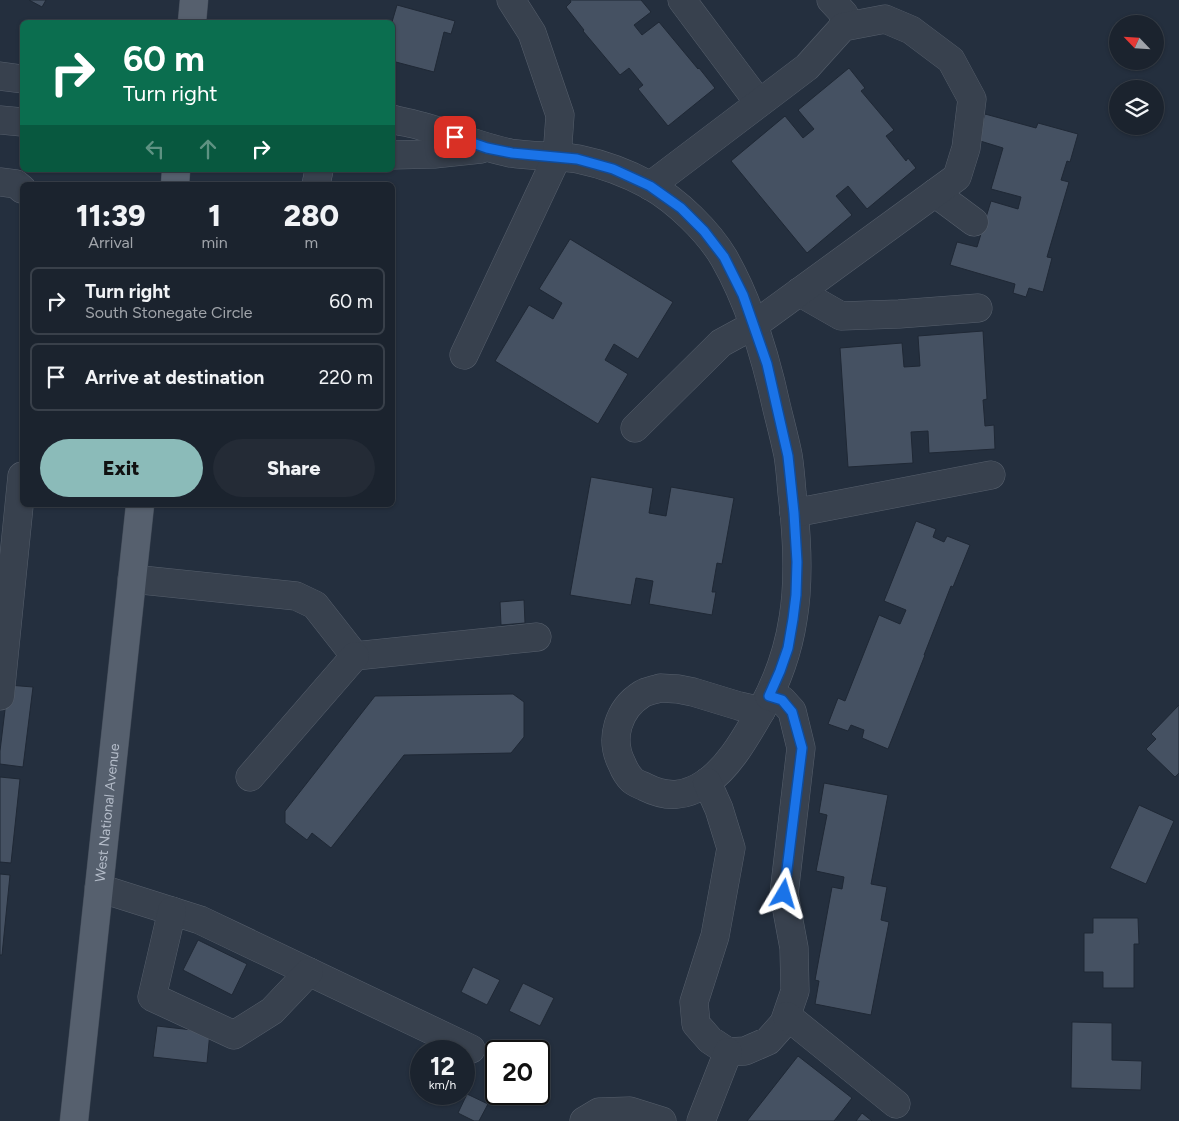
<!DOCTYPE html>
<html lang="en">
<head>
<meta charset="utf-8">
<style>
	body { margin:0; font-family:Figtree,sans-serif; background:#242b36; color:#f1f3f6; height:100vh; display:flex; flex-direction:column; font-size:19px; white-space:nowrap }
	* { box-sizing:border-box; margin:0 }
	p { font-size:16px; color:#a0a4aa }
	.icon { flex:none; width:28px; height:28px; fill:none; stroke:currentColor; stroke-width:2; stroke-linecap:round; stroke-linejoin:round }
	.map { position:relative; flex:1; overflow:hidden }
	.side { position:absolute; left:20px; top:182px; width:375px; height:325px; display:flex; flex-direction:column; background:#1b232e; border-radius:8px; box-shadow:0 1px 4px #0004,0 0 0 1px #39404a }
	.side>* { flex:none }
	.top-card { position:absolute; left:20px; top:20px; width:375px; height:152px; border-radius:8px; box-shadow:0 1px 4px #0004,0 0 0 1px #39404a; background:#0b6e4f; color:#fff; overflow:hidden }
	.needle { width:32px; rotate:295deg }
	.fabs { position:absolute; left:1109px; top:15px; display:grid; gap:10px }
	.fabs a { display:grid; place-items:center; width:55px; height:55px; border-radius:50%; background:#1b232e; box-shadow:0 1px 4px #0004,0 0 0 1px #39404a; font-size:25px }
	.speed { position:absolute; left:410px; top:1040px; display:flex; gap:10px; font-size:25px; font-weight:700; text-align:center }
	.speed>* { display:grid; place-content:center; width:65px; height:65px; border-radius:50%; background:#1b232e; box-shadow:0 1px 4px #0004,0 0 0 1px #39404a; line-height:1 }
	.speed small { font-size:12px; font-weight:400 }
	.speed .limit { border:2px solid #111; border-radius:8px; background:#fff; color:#111 }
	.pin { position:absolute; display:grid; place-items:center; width:42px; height:42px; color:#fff; margin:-21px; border-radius:10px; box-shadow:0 2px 8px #0006 }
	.me { position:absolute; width:55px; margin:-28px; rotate:7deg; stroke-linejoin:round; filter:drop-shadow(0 0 4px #0008) }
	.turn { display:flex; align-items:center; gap:18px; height:105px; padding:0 20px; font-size:22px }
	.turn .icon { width:65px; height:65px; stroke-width:2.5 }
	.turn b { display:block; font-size:35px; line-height:42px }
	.lanes { display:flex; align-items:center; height:48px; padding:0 20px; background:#0003; justify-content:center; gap:25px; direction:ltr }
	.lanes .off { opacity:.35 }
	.eta { display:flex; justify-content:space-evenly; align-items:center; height:85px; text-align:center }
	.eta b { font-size:30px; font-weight:800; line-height:35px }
	.button { display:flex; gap:10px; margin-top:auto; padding:10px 20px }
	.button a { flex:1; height:58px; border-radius:30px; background:#8bbbb9; color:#111; font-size:20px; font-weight:800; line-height:58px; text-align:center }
	.button a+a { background:#242b36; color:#f1f3f6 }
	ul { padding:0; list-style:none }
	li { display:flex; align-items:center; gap:15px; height:68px; margin:0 10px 8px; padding:0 10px; border:2px solid #39404a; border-radius:8px }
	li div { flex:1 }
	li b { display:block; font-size:19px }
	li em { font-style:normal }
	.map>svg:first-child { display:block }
</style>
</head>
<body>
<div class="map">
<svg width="1179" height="1121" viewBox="0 0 1179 1121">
	<rect width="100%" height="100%" fill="#242f3e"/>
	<!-- building -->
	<g fill="#455162" stroke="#1f2835">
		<path d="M29,0H46L42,7Z"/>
		<path d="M570,0H641L651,12L634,25L642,35L659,22L698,69L699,68L715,88L668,126L638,89L643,85L629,68L620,75L583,31L584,30L566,7L571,2Z"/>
		<path d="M397,5L455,21L451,34L444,32L434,72L392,61V22Z"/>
		<path d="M849,68L865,88L861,91L894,130L886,136L906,161L908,158L916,168L867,209L848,186L836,196L852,215L807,253L731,161L785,116L803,138L814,129L798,110Z"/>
		<path d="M985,114L1036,128L1038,123L1078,134L1070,162L1067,161L1061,180L1069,182L1047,257L1052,258L1043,292L1029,288L1026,297L1013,293L1015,284L950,265L957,242L977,247L991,201L1018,209L1021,197L991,189L1003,148L977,140Z"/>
		<path d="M570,239L673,302L638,359L614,344L605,360L628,374L598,424L495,361L529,305L553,319L562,303L539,289Z"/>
		<path d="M983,331L987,399L983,400L985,426L994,425L995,449L929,453L928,431L911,432L913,463L848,467L840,348L902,343L904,367L920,366L918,336Z"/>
		<path d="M591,477L653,488L649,513L666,516L671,487L734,498L722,564L717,563L712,592H716L712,615L649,604L653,581L636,578L631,605L570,595Z"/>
		<path d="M916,521L936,529L933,537L944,542L947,536L970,545L953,587L951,586L924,655H925L888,749L862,738L864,730L851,725L848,731L828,724L838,698L845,701L879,615L900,624L906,610L884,601Z"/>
		<path d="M524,600L525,623L501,625L500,602Z"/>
		<path d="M8,685L33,687L23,767L0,764V751Z"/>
		<path d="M513,694L524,702V737L511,753L404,755L331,848L312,833L307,840L285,823V811L375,696Z"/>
		<path d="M1179,705V773L1175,777L1146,749L1156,739L1151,734Z"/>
		<path d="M0,777L20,779L11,863L0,862Z"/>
		<path d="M824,783L888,795L871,884L887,887L881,920L889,922L871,1015L815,1004L819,981L815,980L832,887L842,889L844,877L816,871L827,815L819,813Z"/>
		<path d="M1139,805L1174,821L1146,884L1110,868Z"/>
		<path d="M0,874L10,875L2,955H0Z"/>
		<path d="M1093,918H1138L1139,944H1134V988H1103V972H1084V933H1093Z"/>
		<path d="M198,940L247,964L232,995L183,970Z"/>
		<path d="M473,967L500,980L487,1005L461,992Z"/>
		<path d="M523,983L554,998L540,1026L509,1011Z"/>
		<path d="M1072,1022L1112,1023V1060L1142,1061L1141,1090L1071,1088Z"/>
		<path d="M157,1026L210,1032L207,1063L153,1057Z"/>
		<path d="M798,1056L852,1098L834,1121H747Z"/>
		<path d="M467,1094L488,1104L479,1121H474L458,1113Z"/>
		<path d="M862,1113L872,1121H856Z"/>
	</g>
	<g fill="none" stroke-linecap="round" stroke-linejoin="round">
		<defs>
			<g id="minor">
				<path d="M682,0L759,103"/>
				<path d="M831,0L844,14L843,27"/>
				<path d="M0,76L22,79"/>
				<path d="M392,119C402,122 412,123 421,126C451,134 480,147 510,153C533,157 556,155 578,159C602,164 627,173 649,185C677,201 708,231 724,258C751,305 766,358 777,409C781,425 785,440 788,455C790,467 791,480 792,493C797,534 800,578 793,619C788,652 777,682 761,711"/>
				<path d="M0,120L22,122"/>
				<path d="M392,155L434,154L481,149"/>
				<path d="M0,182L16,184L22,189"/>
				<path d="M316,185L319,170"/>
				<path d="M935,193L974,222"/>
				<path d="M799,292L841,316L899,314L978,308"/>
				<path d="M464,355L557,157L560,115L532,33L511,0"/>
				<path d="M635,428L721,343L754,325L957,177L966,148L972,99L951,60L911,30L885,19L843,27L807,67L650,186"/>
				<path d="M794,513L991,475"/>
				<path d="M132,579L296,596L315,605L355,656L537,637"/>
				<path d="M660,688L678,689L693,692L739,706L761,711C746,736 731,765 706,783C685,797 667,798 645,787C641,785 635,783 632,780C627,775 624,769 622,764C609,739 618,709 642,694C647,691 654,690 660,688Z"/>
				<path d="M0,696L22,476"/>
				<path d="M250,777L355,656"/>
				<path d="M707,782L719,809L731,848L715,936L694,1002L696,1024L710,1040L728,1052L745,1051L768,1041L784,1023L795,991L794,948L784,894L801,748L792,711L782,700L769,696"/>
				<path d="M99,888L200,920L471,1049"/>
				<path d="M172,911L152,997L234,1035L272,1011L309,972"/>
				<path d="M787,1016L896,1104"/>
				<path d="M584,1121L599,1112L630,1111L662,1121"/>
				<path d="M701,1121L728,1052"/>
			</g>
			<g id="major">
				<path d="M192,22L194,0"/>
				<path d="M175,185L176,170"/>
				<path id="s1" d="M74,1121L140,505"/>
			</g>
		</defs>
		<!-- minor casing -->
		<use href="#minor" stroke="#565f6c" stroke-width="29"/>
		<!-- major casing -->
		<use href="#major" stroke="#414a57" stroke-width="29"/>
		<!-- minor -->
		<use href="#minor" stroke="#38414e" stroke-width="28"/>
		<!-- major -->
		<use href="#major" stroke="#56606e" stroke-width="28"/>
	</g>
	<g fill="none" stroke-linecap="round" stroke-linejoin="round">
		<defs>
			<path id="route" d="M455,137L487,148L512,153L577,159L613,169L650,186L681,208L704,231L724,257L743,295L767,364L788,456L794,513L797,562L796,595L793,619L788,648L780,671L769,696L782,700L792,712L802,748L784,894"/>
		</defs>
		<!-- route casing -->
		<use href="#route" stroke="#114b97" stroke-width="12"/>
		<!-- route -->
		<use href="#route" stroke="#1a73e8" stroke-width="9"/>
	</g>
	<g text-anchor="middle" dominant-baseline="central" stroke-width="4.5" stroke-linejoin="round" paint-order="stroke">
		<!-- street labels -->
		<g font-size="14" fill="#b4bcc9" stroke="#1d2633">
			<text stroke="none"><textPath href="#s1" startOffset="310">West National Avenue</textPath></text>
		</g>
	</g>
</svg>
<div class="fabs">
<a><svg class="needle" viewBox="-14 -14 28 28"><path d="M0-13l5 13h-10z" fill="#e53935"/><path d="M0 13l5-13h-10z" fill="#a0a4aa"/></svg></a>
<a><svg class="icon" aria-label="layers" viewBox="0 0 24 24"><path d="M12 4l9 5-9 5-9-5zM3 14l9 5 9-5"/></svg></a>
</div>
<div class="speed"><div>12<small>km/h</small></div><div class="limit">20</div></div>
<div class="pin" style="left:455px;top:137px;background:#d93025"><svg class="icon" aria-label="arrive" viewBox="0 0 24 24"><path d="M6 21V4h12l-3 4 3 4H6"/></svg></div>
<svg class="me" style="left:784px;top:894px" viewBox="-20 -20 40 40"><path d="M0-17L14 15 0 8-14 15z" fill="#1a73e8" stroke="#fff" stroke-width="4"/></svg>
<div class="top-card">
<div class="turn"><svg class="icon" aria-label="right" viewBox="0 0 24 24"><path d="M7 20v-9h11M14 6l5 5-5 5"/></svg><div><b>60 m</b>Turn right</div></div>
<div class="lanes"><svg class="icon off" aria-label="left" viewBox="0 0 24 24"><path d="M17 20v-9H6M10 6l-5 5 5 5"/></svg><svg class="icon off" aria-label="ahead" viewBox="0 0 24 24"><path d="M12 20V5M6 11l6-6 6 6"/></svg><svg class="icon" aria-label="right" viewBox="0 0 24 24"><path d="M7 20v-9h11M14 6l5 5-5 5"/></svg></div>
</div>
<section class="side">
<div class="eta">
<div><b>11:39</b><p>Arrival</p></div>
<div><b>1</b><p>min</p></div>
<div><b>280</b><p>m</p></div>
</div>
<ul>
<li><svg class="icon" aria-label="right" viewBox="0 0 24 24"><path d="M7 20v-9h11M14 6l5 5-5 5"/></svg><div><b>Turn right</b><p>South Stonegate Circle</p></div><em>60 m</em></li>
<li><svg class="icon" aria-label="arrive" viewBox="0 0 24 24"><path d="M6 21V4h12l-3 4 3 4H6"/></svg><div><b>Arrive at destination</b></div><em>220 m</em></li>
</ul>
<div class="button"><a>Exit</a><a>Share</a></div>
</section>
</div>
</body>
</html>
